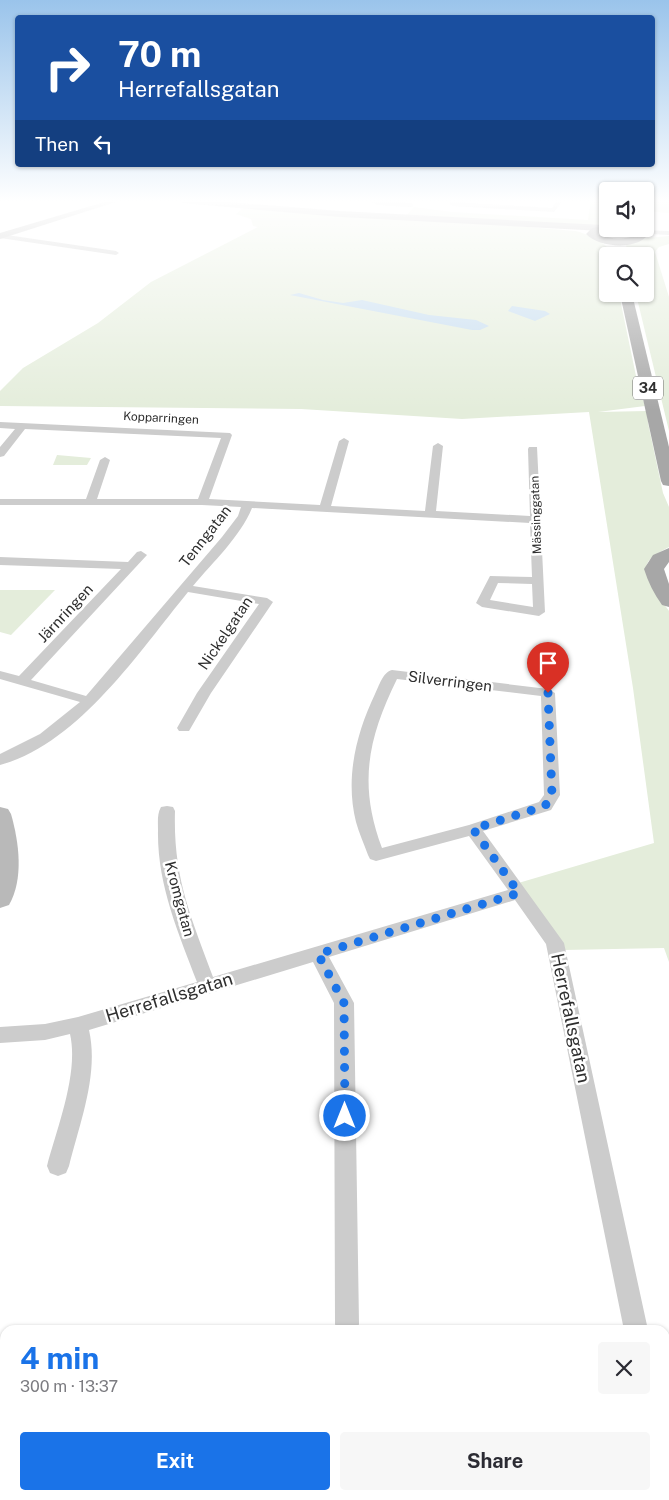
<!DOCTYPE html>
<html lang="en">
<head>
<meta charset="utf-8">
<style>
	body { margin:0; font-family:"Public Sans",sans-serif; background:#f7f7f7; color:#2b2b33; height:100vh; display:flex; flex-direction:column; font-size:19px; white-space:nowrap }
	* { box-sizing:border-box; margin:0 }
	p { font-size:16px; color:#7c7c81 }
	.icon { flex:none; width:28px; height:28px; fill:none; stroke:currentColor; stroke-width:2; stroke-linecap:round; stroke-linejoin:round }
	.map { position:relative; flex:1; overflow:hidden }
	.details { position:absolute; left:0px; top:1325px; width:670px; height:175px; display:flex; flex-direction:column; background:#fff; border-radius:15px 15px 0 0; box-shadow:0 1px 4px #0004 }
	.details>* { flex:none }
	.banner { position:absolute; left:15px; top:15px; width:640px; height:152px; border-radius:5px; box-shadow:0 1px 4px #0004; background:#1a4fa0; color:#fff; overflow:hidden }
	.buttons { position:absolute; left:599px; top:182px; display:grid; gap:10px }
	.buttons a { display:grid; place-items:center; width:55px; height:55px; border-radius:5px; background:#fff; box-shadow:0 1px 4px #0004; font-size:25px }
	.pin { position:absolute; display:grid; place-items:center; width:42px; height:42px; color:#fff; margin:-51px -21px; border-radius:50% 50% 50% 0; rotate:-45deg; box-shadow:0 0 5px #0007 }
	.pin .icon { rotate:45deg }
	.me { position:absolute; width:55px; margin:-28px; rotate:0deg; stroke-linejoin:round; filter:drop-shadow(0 0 4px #0008) }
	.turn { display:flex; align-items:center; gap:18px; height:105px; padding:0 20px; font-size:22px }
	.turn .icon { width:65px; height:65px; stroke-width:2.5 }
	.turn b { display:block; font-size:35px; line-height:42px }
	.then { display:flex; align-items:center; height:48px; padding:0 20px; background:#0003; gap:10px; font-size:19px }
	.round { display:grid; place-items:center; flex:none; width:52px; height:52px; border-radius:5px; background:#f7f7f7 }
	.summary { display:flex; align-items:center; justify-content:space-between; height:85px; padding:0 20px }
	h1 { font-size:30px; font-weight:700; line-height:38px; color:#1a73e8 }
	.cta { display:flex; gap:10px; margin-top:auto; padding:10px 20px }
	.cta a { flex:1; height:58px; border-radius:5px; background:#1a73e8; color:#fff; font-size:20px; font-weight:700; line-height:58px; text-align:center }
	.cta a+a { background:#f7f7f7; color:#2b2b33 }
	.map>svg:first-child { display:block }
</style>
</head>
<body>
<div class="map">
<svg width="669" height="1500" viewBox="0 0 669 1500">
	<rect width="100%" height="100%" fill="#fff"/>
	<!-- green -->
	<g fill="#e4eddb">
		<path d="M591,200H607L606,213L607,225L598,227L483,223L575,231C588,234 608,242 612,256H608V294H619L636,376L645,406L598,412L647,411L648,423L663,493L669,507V547C662,551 650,556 647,564C642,576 662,601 669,611V962L664,948L564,950L515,884L654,843L633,688L589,412L462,419L301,409L0,406V391L23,368L98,323L151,282L258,227L253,226L251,219L236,214L246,206L405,217L414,207L452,212L588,220Z"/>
		<path d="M645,200H669V213L645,211Z"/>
		<path d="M669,236V244L659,247L655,252L669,297V431L636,294H645V256H628L626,244L647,238Z"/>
		<path d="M57,455L91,458L87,465H53Z"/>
		<path d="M0,590H55L11,635L0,632Z"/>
		<path d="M665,1435H669V1500H189L190,1495H665Z"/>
	</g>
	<!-- water -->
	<g fill="#c5dcef">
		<path d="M299,293L323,300L343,303L362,300L429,315L476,320L489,326L480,330H472L290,295Z"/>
		<path d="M512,306L545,311L550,314L535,321L508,311Z"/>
	</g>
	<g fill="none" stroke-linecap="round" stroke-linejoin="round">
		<!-- street -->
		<g fill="#ccc" fill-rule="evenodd">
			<path d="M371,200L411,203L414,205L411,207L377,205L371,202Z"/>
			<path d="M451,200H457L456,202L552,208L557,200H563L554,212L453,206L450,204Z"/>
			<path d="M637,230L669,231V235L635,233V231Z"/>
			<path d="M0,234L116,251L119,253L116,255L0,238Z"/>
			<path d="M0,422L230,433L232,435L209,499L320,505L339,441L344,438L349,441L331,506L425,511L433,446L438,443L443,446L436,511L530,516L528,449L529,447H537L545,612L539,616L482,607L476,603L490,576L532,577L530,523L252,508C240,537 213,562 193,586L267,598L273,602L211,693L189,731H179L177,728L197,693L259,604L188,592C139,652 78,744 0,765V754L40,734L80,702L0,679V671L19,676L121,569L0,565V557L128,562L137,552L141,551L147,555L31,680L86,696L222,537L238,516L241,507L202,505H0V499H86L100,460L105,457L110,460L97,499H198L221,438L25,429L4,456L0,457V447L15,429L0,428ZM498,583L532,584L533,607L490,600Z"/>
			<path d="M392,670L548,689L555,693L560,795L551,810L483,831L564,943L648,1330H624L546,944L515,900L329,957L354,1003L359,1324L357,1330H337L335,1324L334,1003L313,962L89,1030C99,1074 80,1122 69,1166L66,1173L58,1176L50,1173L47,1166C57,1128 79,1073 70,1034L45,1040L0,1043V1027L45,1024L78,1017L197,982C178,932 157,884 158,830C158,822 157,814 161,807L167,806L173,807L175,811C173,878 191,917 213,977L508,890L469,836L376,861L370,859L368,855C364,844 359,833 356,822C345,778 356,734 375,694C379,686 383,672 392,670ZM397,679L541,696L544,795L539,802L469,825L382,848C358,784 368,738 397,679Z"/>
		</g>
		<!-- secondary -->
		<g fill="#b9b9b9" fill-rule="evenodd">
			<path d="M111,200H122L0,239V233Z"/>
			<path d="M178,200H205L340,211L603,225L608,228L603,231L340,217L182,203Z"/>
			<path d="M0,807L8,809L11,814C19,842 24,879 9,905L0,908Z"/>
		</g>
		<!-- primary -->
		<g fill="#a7a7a7" fill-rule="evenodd">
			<path d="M608,225V229H613L612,230L598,234C609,239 623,240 635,236L620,231L619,229C631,229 639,227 646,237C633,250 598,247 586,234L592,228Z"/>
			<path d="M620,294H632L669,447V486L663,485L661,481Z"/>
			<path d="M669,548V562L664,569L669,584V607L662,605C654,594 648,582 644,569L653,555Z"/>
		</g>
	</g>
	<!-- sky -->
	<linearGradient id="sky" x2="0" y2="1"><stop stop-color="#9ac4eb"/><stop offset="0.49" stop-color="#fff"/><stop offset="1" stop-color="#fff" stop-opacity="0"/></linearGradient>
	<rect width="669" height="410" fill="url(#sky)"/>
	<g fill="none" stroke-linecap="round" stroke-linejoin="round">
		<!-- route -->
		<path stroke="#1a73e8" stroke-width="9" stroke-dasharray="0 16.2" d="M345,1116L344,1003L318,954L519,893L473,829L545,806L552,795L548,693"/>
	</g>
	<g text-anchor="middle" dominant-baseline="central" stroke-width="5" stroke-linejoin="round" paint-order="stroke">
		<!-- far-street labels -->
		<g font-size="12" fill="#2f2f2f" stroke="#fff">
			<text transform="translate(161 418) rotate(3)">Kopparringen</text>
			<text transform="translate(536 515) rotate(-92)">Mässinggatan</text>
		</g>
		<!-- shield labels -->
		<rect fill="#fff" stroke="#6d6d6d" stroke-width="1" x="633" y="376.5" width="30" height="23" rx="4"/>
		<g font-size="14" font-weight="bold" fill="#2f2f2f">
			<text x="648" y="388">34</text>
		</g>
		<!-- street labels -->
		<g font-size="15" fill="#2f2f2f" stroke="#fff">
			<text transform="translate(205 536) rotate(-52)">Tenngatan</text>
			<text transform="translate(65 613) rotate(-47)">Järnringen</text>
			<text transform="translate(225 633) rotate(-56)">Nickelgatan</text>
			<text transform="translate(450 681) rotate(7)">Silverringen</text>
			<text transform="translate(180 899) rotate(75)">Kromgatan</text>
		</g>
		<!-- near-street labels -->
		<g font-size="18" fill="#2f2f2f" stroke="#fff">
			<text transform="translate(169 997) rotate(-17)">Herrefallsgatan</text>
			<text transform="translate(571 1018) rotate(78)">Herrefallsgatan</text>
		</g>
	</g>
</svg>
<div class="buttons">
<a><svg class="icon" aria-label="sound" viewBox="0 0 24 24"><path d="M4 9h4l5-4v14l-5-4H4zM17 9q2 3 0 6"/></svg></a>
<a><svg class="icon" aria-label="search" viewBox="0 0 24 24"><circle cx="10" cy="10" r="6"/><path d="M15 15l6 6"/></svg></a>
</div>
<div class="pin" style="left:548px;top:693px;background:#d93025"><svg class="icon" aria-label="arrive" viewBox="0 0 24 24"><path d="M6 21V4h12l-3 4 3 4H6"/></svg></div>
<svg class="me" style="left:345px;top:1116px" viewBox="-20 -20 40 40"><circle r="17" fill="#1a73e8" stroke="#fff" stroke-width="3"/><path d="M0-11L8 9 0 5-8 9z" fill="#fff"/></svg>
<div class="banner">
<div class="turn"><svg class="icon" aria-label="right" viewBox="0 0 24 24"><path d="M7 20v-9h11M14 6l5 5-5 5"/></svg><div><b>70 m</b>Herrefallsgatan</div></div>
<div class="then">Then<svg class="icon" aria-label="left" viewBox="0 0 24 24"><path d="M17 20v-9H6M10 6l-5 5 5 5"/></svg></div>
</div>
<section class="details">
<div class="summary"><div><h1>4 min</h1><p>300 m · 13:37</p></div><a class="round"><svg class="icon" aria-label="close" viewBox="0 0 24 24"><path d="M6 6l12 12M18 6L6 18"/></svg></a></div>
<div class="cta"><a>Exit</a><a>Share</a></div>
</section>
</div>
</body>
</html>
